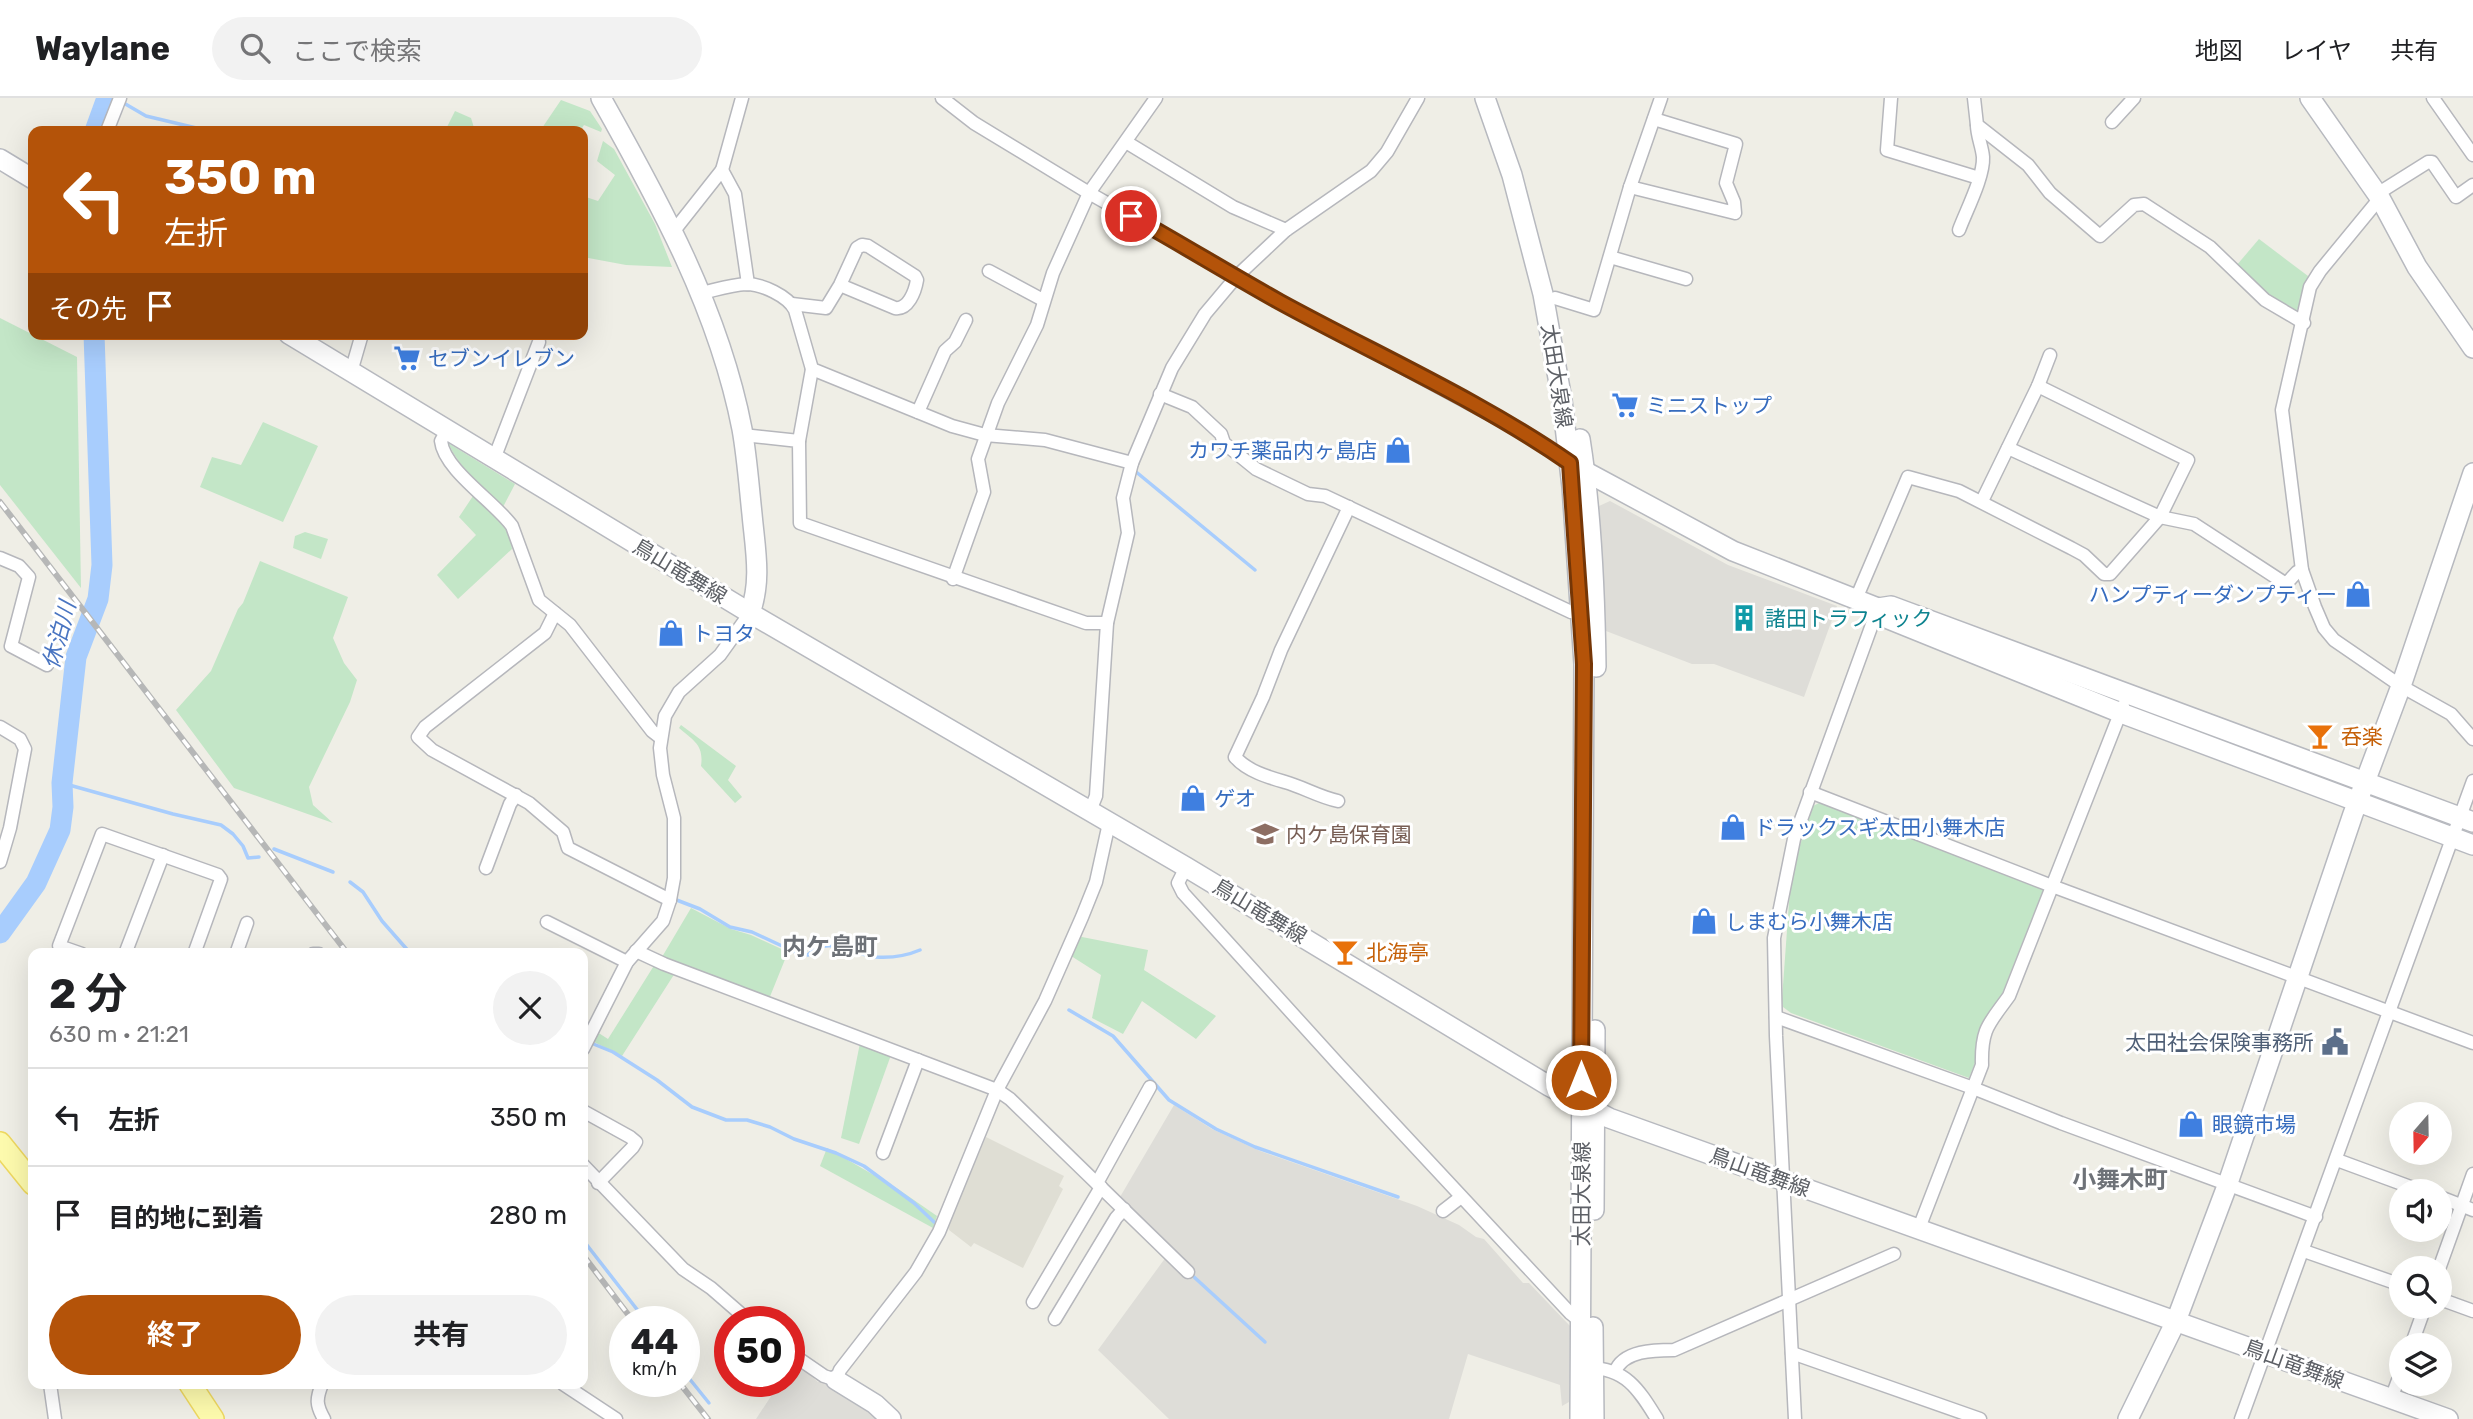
<!DOCTYPE html>
<html lang="ja">
<head>
<meta charset="utf-8">
<style>
	body { margin:0; font-family:Rubik,"Noto Sans JP",sans-serif; background:#f2f2f2; color:#202124; height:100vh; display:flex; flex-direction:column; font-size:26px; white-space:nowrap }
	* { box-sizing:border-box; margin:0 }
	p { font-size:23px; color:#757577 }
	.icon { flex:none; width:38px; height:38px; fill:none; stroke:currentColor; stroke-width:2; stroke-linecap:round; stroke-linejoin:round }
	.map { position:relative; flex:1; overflow:hidden }
	.panel { position:absolute; left:28px; top:850px; width:560px; height:441px; display:flex; flex-direction:column; background:#fff; border-radius:14px; box-shadow:0 7px 28px #0002 }
	.panel>* { flex:none }
	.hud { position:absolute; left:28px; top:28px; width:560px; height:214px; border-radius:14px; box-shadow:0 7px 28px #0002; background:#b45309; color:#fff; overflow:hidden }
	.needle { width:46px; rotate:200deg }
	.controls { position:absolute; left:2389px; top:1004px; display:grid; gap:14px }
	.controls a { display:grid; place-items:center; width:63px; height:63px; border-radius:50%; background:#fff; box-shadow:0 7px 28px #0002; font-size:35px }
	.speed { position:absolute; left:609px; top:1208px; display:flex; gap:14px; font-size:35px; font-weight:700; text-align:center }
	.speed>* { display:grid; place-content:center; width:91px; height:91px; border-radius:50%; background:#fff; box-shadow:0 7px 28px #0002; line-height:1 }
	.speed small { font-size:18px; font-weight:400 }
	.speed .limit { border:10px solid #d22; background:#fff; color:#111 }
	.pin { position:absolute; display:grid; place-items:center; width:60px; height:60px; color:#fff; margin:-30px; border:4px solid #fff; border-radius:50%; box-shadow:0 2px 7px #0007 }
	.me { position:absolute; width:77px; margin:-38px; rotate:0deg; stroke-linejoin:round; filter:drop-shadow(0 0 5px #0008) }
	.turn { display:flex; align-items:center; gap:24px; height:147px; padding:0 21px; font-size:32px }
	.turn .icon { width:91px; height:91px; stroke-width:2.5 }
	.turn b { display:block; font-size:49px; line-height:60px }
	.then { display:flex; align-items:center; height:66px; padding:0 21px; background:#0003; gap:14px; font-size:26px }
	.round { display:grid; place-items:center; flex:none; width:74px; height:74px; border-radius:37px; background:#f2f2f2 }
	.summary { display:flex; align-items:center; justify-content:space-between; height:119px; padding:0 21px }
	h1 { font-size:42px; font-weight:700; line-height:52px }
	.action { display:flex; gap:14px; margin-top:auto; padding:14px 21px }
	.action a { flex:1; height:80px; border-radius:42px; background:#b45309; color:#fff; font-size:28px; font-weight:700; line-height:80px; text-align:center }
	.action a+a { background:#f2f2f2; color:#202124 }
	ul { padding:0; list-style:none }
	li { display:flex; align-items:center; gap:21px; height:98px; padding:0 21px; border-top:2px solid #e0e0e0 }
	li div { flex:1 }
	li b { display:block; font-size:26px }
	li em { font-style:normal }
	header { display:flex; align-items:center; gap:42px; box-sizing:border-box; height:98px; padding:0 35px; background:#fff; border-bottom:2px solid #e0e0e0 }
	header strong { font-size:33px }
	nav { display:flex; gap:38px; margin-inline-start:auto; font-size:24px }
	.search { width:490px; height:63px; background:#f2f2f2; display:flex; align-items:center; gap:18px; box-sizing:border-box; padding:0 24px; border-radius:38px; color:#757577; font-size:26px }
	.map>svg:first-child { display:block }
</style>
</head>
<body>
<header>
<strong>Waylane</strong>
<div class="search"><svg class="icon" aria-label="search" viewBox="0 0 24 24"><circle cx="10" cy="10" r="6"/><path d="M15 15l6 6"/></svg>ここで検索</div>
<nav><a>地図</a><a>レイヤ</a><a>共有</a></nav>
</header>
<div class="map">
<svg width="2473" height="1321" viewBox="0 0 2473 1321">
	<rect width="100%" height="100%" fill="#efeee6"/>
	<!-- industrial -->
	<g fill="#deddd8">
		<path d="M1610,403L1728,467L1837,508L1804,599L1714,566H1692L1606,533L1599,408Z"/>
		<path d="M1174,1007L1212,1031L1260,1053L1417,1108L1459,1127L1476,1139L1484,1141L1523,1185H1529L1570,1228L1569,1304L1562,1308L1560,1287L1468,1256L1449,1321H1169L1098,1252L1166,1159L1189,1182L1195,1175L1120,1099Z"/>
		<path d="M796,1265L818,1284L824,1281L882,1321H756L781,1283H789V1273Z"/>
	</g>
	<!-- education -->
	<path fill="#dfded4" d="M986,1039L1064,1078L1059,1088L1063,1091L1023,1170L974,1145L971,1149L949,1132L948,1126Z"/>
	<!-- green -->
	<g fill="#c3e6c7">
		<path d="M561,2L590,13L602,31L601,34L584,27L580,33H540Z"/>
		<path d="M455,13L471,20L475,33H445Z"/>
		<path d="M603,43L614,51L655,126L672,169L626,167L583,159V98L598,103L615,77L597,63Z"/>
		<path d="M2259,141L2308,178L2301,205L2294,217L2285,214L2236,168Z"/>
		<path d="M0,220L77,259L81,490L0,387Z"/>
		<path d="M263,324L318,348L283,424L200,389L212,359L241,367Z"/>
		<path d="M448,345L515,386L503,409C481,389 461,372 448,345Z"/>
		<path d="M473,398C491,414 510,426 512,451L458,501L437,477L476,437L459,419Z"/>
		<path d="M305,434L328,441L321,461L293,450L295,438Z"/>
		<path d="M260,463L348,499L333,540L344,565L357,582L350,604L309,689L313,707L333,725L234,690L176,612L211,573L238,511L243,505Z"/>
		<path d="M681,627L736,668L728,682L742,699L735,705L701,668C704,647 694,643 679,630Z"/>
		<path d="M1821,704L2044,790L1969,980L1791,915L1783,909L1782,901L1790,791L1798,753L1813,708Z"/>
		<path d="M691,810L731,831L751,837L788,854L769,901L662,859Z"/>
		<path d="M1077,838L1148,852L1144,872L1216,918L1196,941L1142,903L1123,936L1092,920L1101,877L1068,856Z"/>
		<path d="M655,866L675,875L622,958L592,943L597,934L608,941Z"/>
		<path d="M860,945L891,957L859,1046L841,1040Z"/>
		<path d="M827,1050L898,1091L937,1118L933,1130L820,1068Z"/>
	</g>
	<g fill="none" stroke-linecap="round" stroke-linejoin="round">
		<!-- stream -->
		<g stroke="#a8cdfd" stroke-width="3.5">
			<path d="M122,4L146,18L209,33"/>
			<path d="M1135,373L1255,472"/>
			<path d="M62,685L173,716L221,727L233,736L243,748L248,760L259,759"/>
			<path d="M274,751L333,774"/>
			<path d="M350,784L363,794L382,823L411,856"/>
			<path d="M674,801L700,811L730,829L752,834L795,854L808,857C828,836 853,857 876,859C892,860 906,858 920,852"/>
			<path d="M1069,912L1113,938L1169,1002L1216,1031L1255,1049L1398,1099"/>
			<path d="M591,945L613,954L657,982L692,1009L726,1022H747L770,1029L794,1041L836,1055L864,1068L914,1105L934,1124"/>
			<path d="M583,1142L646,1223"/>
			<path d="M1194,1179L1265,1244"/>
			<path d="M684,1274L709,1305"/>
		</g>
		<!-- river -->
		<g stroke="#a8cdfd" stroke-width="21">
			<path d="M95,33L107,0"/>
			<path d="M0,835L36,785L60,732L63,709L62,685L76,559L98,501L102,467L94,236"/>
		</g>
		<defs>
			<g id="street">
				<path d="M942,0L974,25L1089,95L1279,203L1539,343L1570,365"/>
				<path d="M1891,0L1887,52L1979,80"/>
				<path d="M1974,0L1977,27L2028,67L2050,95L2100,138L2134,107L2144,106L2210,149L2265,202L2304,225"/>
				<path d="M2433,0L2473,57"/>
				<path d="M2112,24L2134,0"/>
				<path d="M107,33L120,0"/>
				<path d="M1126,44L1233,109L1286,132"/>
				<path d="M722,72L742,0"/>
				<path d="M1630,89L1735,115L1734,104L1726,85L1736,46L1654,21"/>
				<path d="M2377,96L2428,64H2432L2456,99L2473,87"/>
				<path d="M2380,100L2320,173L2310,189L2282,312L2302,472L2315,509L2324,530L2334,542L2401,588L2451,616L2473,641"/>
				<path d="M1959,132C1966,113 1984,79 1983,59C1982,48 1977,38 1977,27"/>
				<path d="M673,134L722,72L735,96L748,186"/>
				<path d="M1610,159L1686,181"/>
				<path d="M989,173L1043,202"/>
				<path d="M701,195C715,192 731,187 746,186C762,186 788,198 795,212L812,271L952,328L985,337L1045,342L1132,365"/>
				<path d="M1555,200L1594,212L1630,89L1661,0"/>
				<path d="M792,206L826,210L840,187L857,150L862,147L868,148L915,178L917,182C915,194 908,212 895,210L840,187"/>
				<path d="M351,274L362,236"/>
				<path d="M1160,296L1192,309L1221,336L1224,345L1256,371L1308,396L1325,398L1571,514L1586,515"/>
				<path d="M918,314L945,253L955,244L966,222"/>
				<path d="M447,332L441,343C444,372 496,405 512,428L539,502L570,527L652,633L661,640"/>
				<path d="M743,337L799,343L800,425L1086,525H1107"/>
				<path d="M799,343L812,271"/>
				<path d="M2008,350L2160,419L2194,426L2286,486L2297,474L2302,472"/>
				<path d="M494,361L539,244"/>
				<path d="M1982,403L2038,288L2050,257"/>
				<path d="M0,460L19,468L29,479L11,548L47,567"/>
				<path d="M953,481L984,394L978,361L998,305L1037,227L1053,175L1089,95L1156,0"/>
				<path d="M1856,501L1908,379L1959,393L2071,450L2084,457L2104,476H2110L2160,419L2188,362L2038,288"/>
				<path d="M555,515L545,535L425,629L418,639L432,652L529,705L563,734L568,750L670,802"/>
				<path d="M0,629L20,641L25,651L10,730L0,764"/>
				<path d="M1810,694L2052,788L2473,945"/>
				<path d="M1338,703C1319,699 1303,689 1285,684C1268,679 1247,673 1235,659L1263,599L1281,552L1349,409"/>
				<path d="M1090,713L1096,698L1107,525L1128,435L1123,400L1132,365L1172,270L1205,216L1237,178L1286,132L1371,73L1387,54L1418,0"/>
				<path d="M1186,769L1178,785L1183,795L1339,967L1570,1215L1580,1223"/>
				<path d="M486,770L510,706L516,697"/>
				<path d="M547,824L627,864"/>
				<path d="M636,853L664,866L997,992L1010,1001L1188,1174"/>
				<path d="M82,856L59,848L102,736L218,777L221,781L194,856"/>
				<path d="M125,856L163,757"/>
				<path d="M236,856L247,825"/>
				<path d="M313,856H319"/>
				<path d="M1776,919L1973,990L2061,1025L2316,1119"/>
				<path d="M583,951L627,864L663,823L670,802L674,780V720L663,677L660,650L665,618L679,594L720,557L750,515"/>
				<path d="M583,1013L630,1039L636,1044L633,1049L598,1085"/>
				<path d="M883,1055L918,962"/>
				<path d="M2337,1062L2424,1094"/>
				<path d="M583,1067L683,1171L711,1190L749,1223"/>
				<path d="M1097,1085L1150,989"/>
				<path d="M2440,1099L2473,1112"/>
				<path d="M1443,1113L1461,1099"/>
				<path d="M1919,1130L1982,967C1981,930 1989,926 2009,898L2123,608"/>
				<path d="M2304,1153L2401,1187"/>
				<path d="M2439,1171L2473,1076"/>
				<path d="M2440,1201L2473,1213"/>
				<path d="M1033,1204L1101,1089"/>
				<path d="M1055,1221L1116,1120L1124,1111"/>
				<path d="M2411,1248L2425,1209"/>
				<path d="M789,1254L824,1278L836,1282L840,1272L916,1174L939,1134L997,992L1045,903L1082,819L1096,784L1109,725"/>
				<path d="M1792,1255L1980,1321"/>
				<path d="M1589,1270C1626,1270 1639,1292 1657,1321"/>
				<path d="M1615,1274C1623,1252 1655,1252 1674,1252L1894,1156"/>
				<path d="M50,1286L55,1321"/>
				<path d="M322,1286C316,1301 316,1307 324,1321"/>
				<path d="M563,1286L616,1321"/>
				<path d="M2391,1301L2401,1274"/>
				<path d="M1795,1321L1776,938L1774,840L1794,741L1878,510"/>
				<path d="M2241,1321L2473,683"/>
			</g>
			<g id="secondary">
				<path d="M601,0C660,105 719,212 742,331C747,359 749,388 752,416C755,450 762,482 750,515"/>
				<path d="M1485,0L1512,77L1543,196L1562,302L1572,389L1584,566L1580,1321"/>
				<path d="M2310,0L2380,100L2417,169L2473,250"/>
				<path d="M0,61L33,81"/>
				<path d="M289,236L750,515L1186,769L1549,988L1609,1020L2448,1321"/>
				<path d="M1580,341C1592,416 1595,494 1596,569"/>
				<path d="M1577,369L1733,453L1878,510L1891,508L2473,724"/>
				<path d="M1878,510L1886,520L2121,615L2473,747"/>
				<path d="M1594,1112L1595,932"/>
				<path d="M1593,1229L1594,1321"/>
				<path d="M836,1282L875,1306L891,1321"/>
				<path d="M2128,1321L2176,1223L2227,1088L2353,716L2401,588L2473,375"/>
			</g>
			<g id="primary">
				<path d="M0,1045L33,1086"/>
				<path d="M190,1286L213,1321"/>
			</g>
		</defs>
		<!-- street casing -->
		<use href="#street" stroke="#b6b7bc" stroke-width="15"/>
		<!-- secondary casing -->
		<use href="#secondary" stroke="#b7b9bf" stroke-width="22"/>
		<!-- primary casing -->
		<use href="#primary" stroke="#eed860" stroke-width="24"/>
		<!-- street -->
		<use href="#street" stroke="#fff" stroke-width="12"/>
		<!-- secondary -->
		<use href="#secondary" stroke="#fff" stroke-width="19"/>
		<!-- primary -->
		<use href="#primary" stroke="#fdfaad" stroke-width="21"/>
		<defs>
			<g id="rail">
				<path d="M0,404L348,856"/>
				<path d="M583,1157L633,1223"/>
				<path d="M678,1283L708,1321"/>
			</g>
		</defs>
		<!-- rail casing -->
		<use href="#rail" stroke="#b6b7b7" stroke-width="6"/>
		<!-- rail -->
		<use href="#rail" stroke="#fff" stroke-width="3.5" stroke-dasharray="10" stroke-linecap="butt"/>
	</g>
	<g fill="none" stroke-linecap="round" stroke-linejoin="round">
		<defs>
			<path id="route" d="M1131,118C1181,146 1230,176 1280,204C1377,257 1479,302 1570,365L1584,566L1581,982"/>
		</defs>
		<!-- route casing -->
		<use href="#route" stroke="#753606" stroke-width="18"/>
		<!-- route -->
		<use href="#route" stroke="#b45309" stroke-width="12"/>
	</g>
	<!-- icons -->
	<defs>
		<symbol id="supermarket-bare" viewBox="-9 -9 18 18"><path d="M-6-5.5h2.5l.6 2H6L4.5 2H-2.5L-4.4-4H-6ZM-1.5 3.2a1.3 1.3 0 1 0 .1 0ZM3 3.2a1.3 1.3 0 1 0 .1 0Z" fill="#3f7fe0" stroke="#fff" stroke-width="2.5" paint-order="stroke"/></symbol>
		<symbol id="shop-bare" viewBox="-9 -9 18 18"><path d="M-5-2.5h2.3a2.7 3.5 0 0 1 5.4 0H5L5.5 6h-11ZM-1.5-2.5h3a1.5 2.3 0 0 0-3 0Z" fill="#3f7fe0" stroke="#fff" stroke-width="2.5" paint-order="stroke"/></symbol>
		<symbol id="building-bare" viewBox="-9 -9 18 18"><path d="M-4-6H4V6H1V3H-1V6H-4ZM-2.5-4.3h1.7v1.8h-1.7ZM.8-4.3h1.7v1.8H.8ZM-2.5-1h1.7V.8h-1.7ZM.8-1h1.7V.8H.8Z" fill="#0f9aa8" stroke="#fff" stroke-width="2.5" paint-order="stroke"/></symbol>
		<symbol id="bar-bare" viewBox="-9 -9 18 18"><path d="M-6-5H6L.8 .8V4.5H3.5V6h-7V4.5H-.8V.8Z" fill="#e8710a" stroke="#fff" stroke-width="2.5" paint-order="stroke"/></symbol>
		<symbol id="school-bare" viewBox="-9 -9 18 18"><path d="M0-5L7-2L0 1L-7-2ZM-4 1L0 2.5L4 1V4Q0 6-4 4Z" fill="#8d6e63" stroke="#fff" stroke-width="2.5" paint-order="stroke"/></symbol>
		<symbol id="civic-bare" viewBox="-9 -9 18 18"><path d="M-.6-6.5H3V-4.5H.6V-3L4-1V1h2V6H-6V1h2V-1L-.6-3ZM-1.2 2.5V6h2.4V2.5Z" fill="#5c6f8a" stroke="#fff" stroke-width="2.5" paint-order="stroke"/></symbol>
	</defs>
	<g fill-rule="evenodd">
		<use href="#supermarket-bare" x="388" y="241" width="38" height="38"/>
		<use href="#supermarket-bare" x="1606" y="288" width="38" height="38"/>
		<use href="#shop-bare" x="1379" y="333" width="38" height="38"/>
		<use href="#shop-bare" x="2339" y="477" width="38" height="38"/>
		<use href="#building-bare" x="1725" y="501" width="38" height="38"/>
		<use href="#shop-bare" x="652" y="516" width="38" height="38"/>
		<use href="#bar-bare" x="2301" y="619" width="38" height="38"/>
		<use href="#shop-bare" x="1174" y="681" width="38" height="38"/>
		<use href="#shop-bare" x="1714" y="710" width="38" height="38"/>
		<use href="#school-bare" x="1246" y="717" width="38" height="38"/>
		<use href="#shop-bare" x="1685" y="804" width="38" height="38"/>
		<use href="#bar-bare" x="1326" y="835" width="38" height="38"/>
		<use href="#civic-bare" x="2316" y="925" width="38" height="38"/>
		<use href="#shop-bare" x="2172" y="1007" width="38" height="38"/>
	</g>
	<g text-anchor="middle" dominant-baseline="central" stroke-width="6" stroke-linejoin="round" paint-order="stroke">
		<!-- shop labels -->
		<g font-size="21" fill="#366cbe" stroke="#fff" text-anchor="start">
			<text x="428" y="260">セブンイレブン</text>
			<text x="1646" y="307">ミニストップ</text>
			<text x="1377" y="352" text-anchor="end">カワチ薬品内ヶ島店</text>
			<text x="2337" y="496" text-anchor="end">ハンプティーダンプティー</text>
			<text x="692" y="535">トヨタ</text>
			<text x="1214" y="700">ゲオ</text>
			<text x="1754" y="729">ドラックスギ太田小舞木店</text>
			<text x="1725" y="823">しまむら小舞木店</text>
			<text x="2212" y="1026">眼鏡市場</text>
		</g>
		<!-- street labels -->
		<g font-size="21" fill="#5d6066" stroke="#fff">
			<text transform="translate(1557 278) rotate(81)">太田大泉線</text>
			<text transform="translate(680 473) rotate(31)">鳥山竜舞線</text>
			<text transform="translate(1260 813) rotate(31)">鳥山竜舞線</text>
			<text transform="translate(1760 1074) rotate(20)">鳥山竜舞線</text>
			<text transform="translate(1581 1096) rotate(-90)">太田大泉線</text>
			<text transform="translate(2294 1266) rotate(20)">鳥山竜舞線</text>
		</g>
		<!-- culture labels -->
		<g font-size="21" fill="#0d838f" stroke="#fff" text-anchor="start">
			<text x="1765" y="520">諸田トラフィック</text>
		</g>
		<!-- food labels -->
		<g font-size="21" fill="#c56008" stroke="#fff" text-anchor="start">
			<text x="2341" y="638">呑楽</text>
			<text x="1366" y="854">北海亭</text>
		</g>
		<!-- education labels -->
		<g font-size="21" fill="#785e54" stroke="#fff" text-anchor="start">
			<text x="1286" y="736">内ケ島保育園</text>
		</g>
		<!-- service labels -->
		<g font-size="21" fill="#4e5e75" stroke="#fff" text-anchor="end">
			<text x="2314" y="944">太田社会保険事務所</text>
		</g>
		<!-- water labels -->
		<g font-size="23" font-style="italic" fill="#4a75c1" stroke="#fff">
			<text transform="translate(59 537) rotate(-75)">休泊川</text>
		</g>
		<!-- quarter labels -->
		<g font-size="24" font-weight="bold" fill="#6e7278" stroke="#fff">
			<text x="830" y="849">内ケ島町</text>
			<text x="2120" y="1082">小舞木町</text>
		</g>
	</g>
</svg>
<div class="controls">
<a><svg class="needle" viewBox="-14 -14 28 28"><path d="M0-13l5 13h-10z" fill="#e53935"/><path d="M0 13l5-13h-10z" fill="#757577"/></svg></a>
<a><svg class="icon" aria-label="sound" viewBox="0 0 24 24"><path d="M4 9h4l5-4v14l-5-4H4zM17 9q2 3 0 6"/></svg></a>
<a><svg class="icon" aria-label="search" viewBox="0 0 24 24"><circle cx="10" cy="10" r="6"/><path d="M15 15l6 6"/></svg></a>
<a><svg class="icon" aria-label="layers" viewBox="0 0 24 24"><path d="M12 4l9 5-9 5-9-5zM3 14l9 5 9-5"/></svg></a>
</div>
<div class="speed"><div>44<small>km/h</small></div><div class="limit">50</div></div>
<div class="pin" style="left:1131px;top:118px;background:#d93025"><svg class="icon" aria-label="arrive" viewBox="0 0 24 24"><path d="M6 21V4h12l-3 4 3 4H6"/></svg></div>
<svg class="me" style="left:1581px;top:982px" viewBox="-20 -20 40 40"><circle r="17" fill="#b45309" stroke="#fff" stroke-width="3"/><path d="M0-11L8 9 0 5-8 9z" fill="#fff"/></svg>
<div class="hud">
<div class="turn"><svg class="icon" aria-label="left" viewBox="0 0 24 24"><path d="M17 20v-9H6M10 6l-5 5 5 5"/></svg><div><b>350 m</b>左折</div></div>
<div class="then">その先<svg class="icon" aria-label="arrive" viewBox="0 0 24 24"><path d="M6 21V4h12l-3 4 3 4H6"/></svg></div>
</div>
<section class="panel">
<div class="summary"><div><h1>2 分</h1><p>630 m · 21:21</p></div><a class="round"><svg class="icon" aria-label="close" viewBox="0 0 24 24"><path d="M6 6l12 12M18 6L6 18"/></svg></a></div>
<ul>
<li><svg class="icon" aria-label="left" viewBox="0 0 24 24"><path d="M17 20v-9H6M10 6l-5 5 5 5"/></svg><div><b>左折</b></div><em>350 m</em></li>
<li><svg class="icon" aria-label="arrive" viewBox="0 0 24 24"><path d="M6 21V4h12l-3 4 3 4H6"/></svg><div><b>目的地に到着</b></div><em>280 m</em></li>
</ul>
<div class="action"><a>終了</a><a>共有</a></div>
</section>
</div>
</body>
</html>
